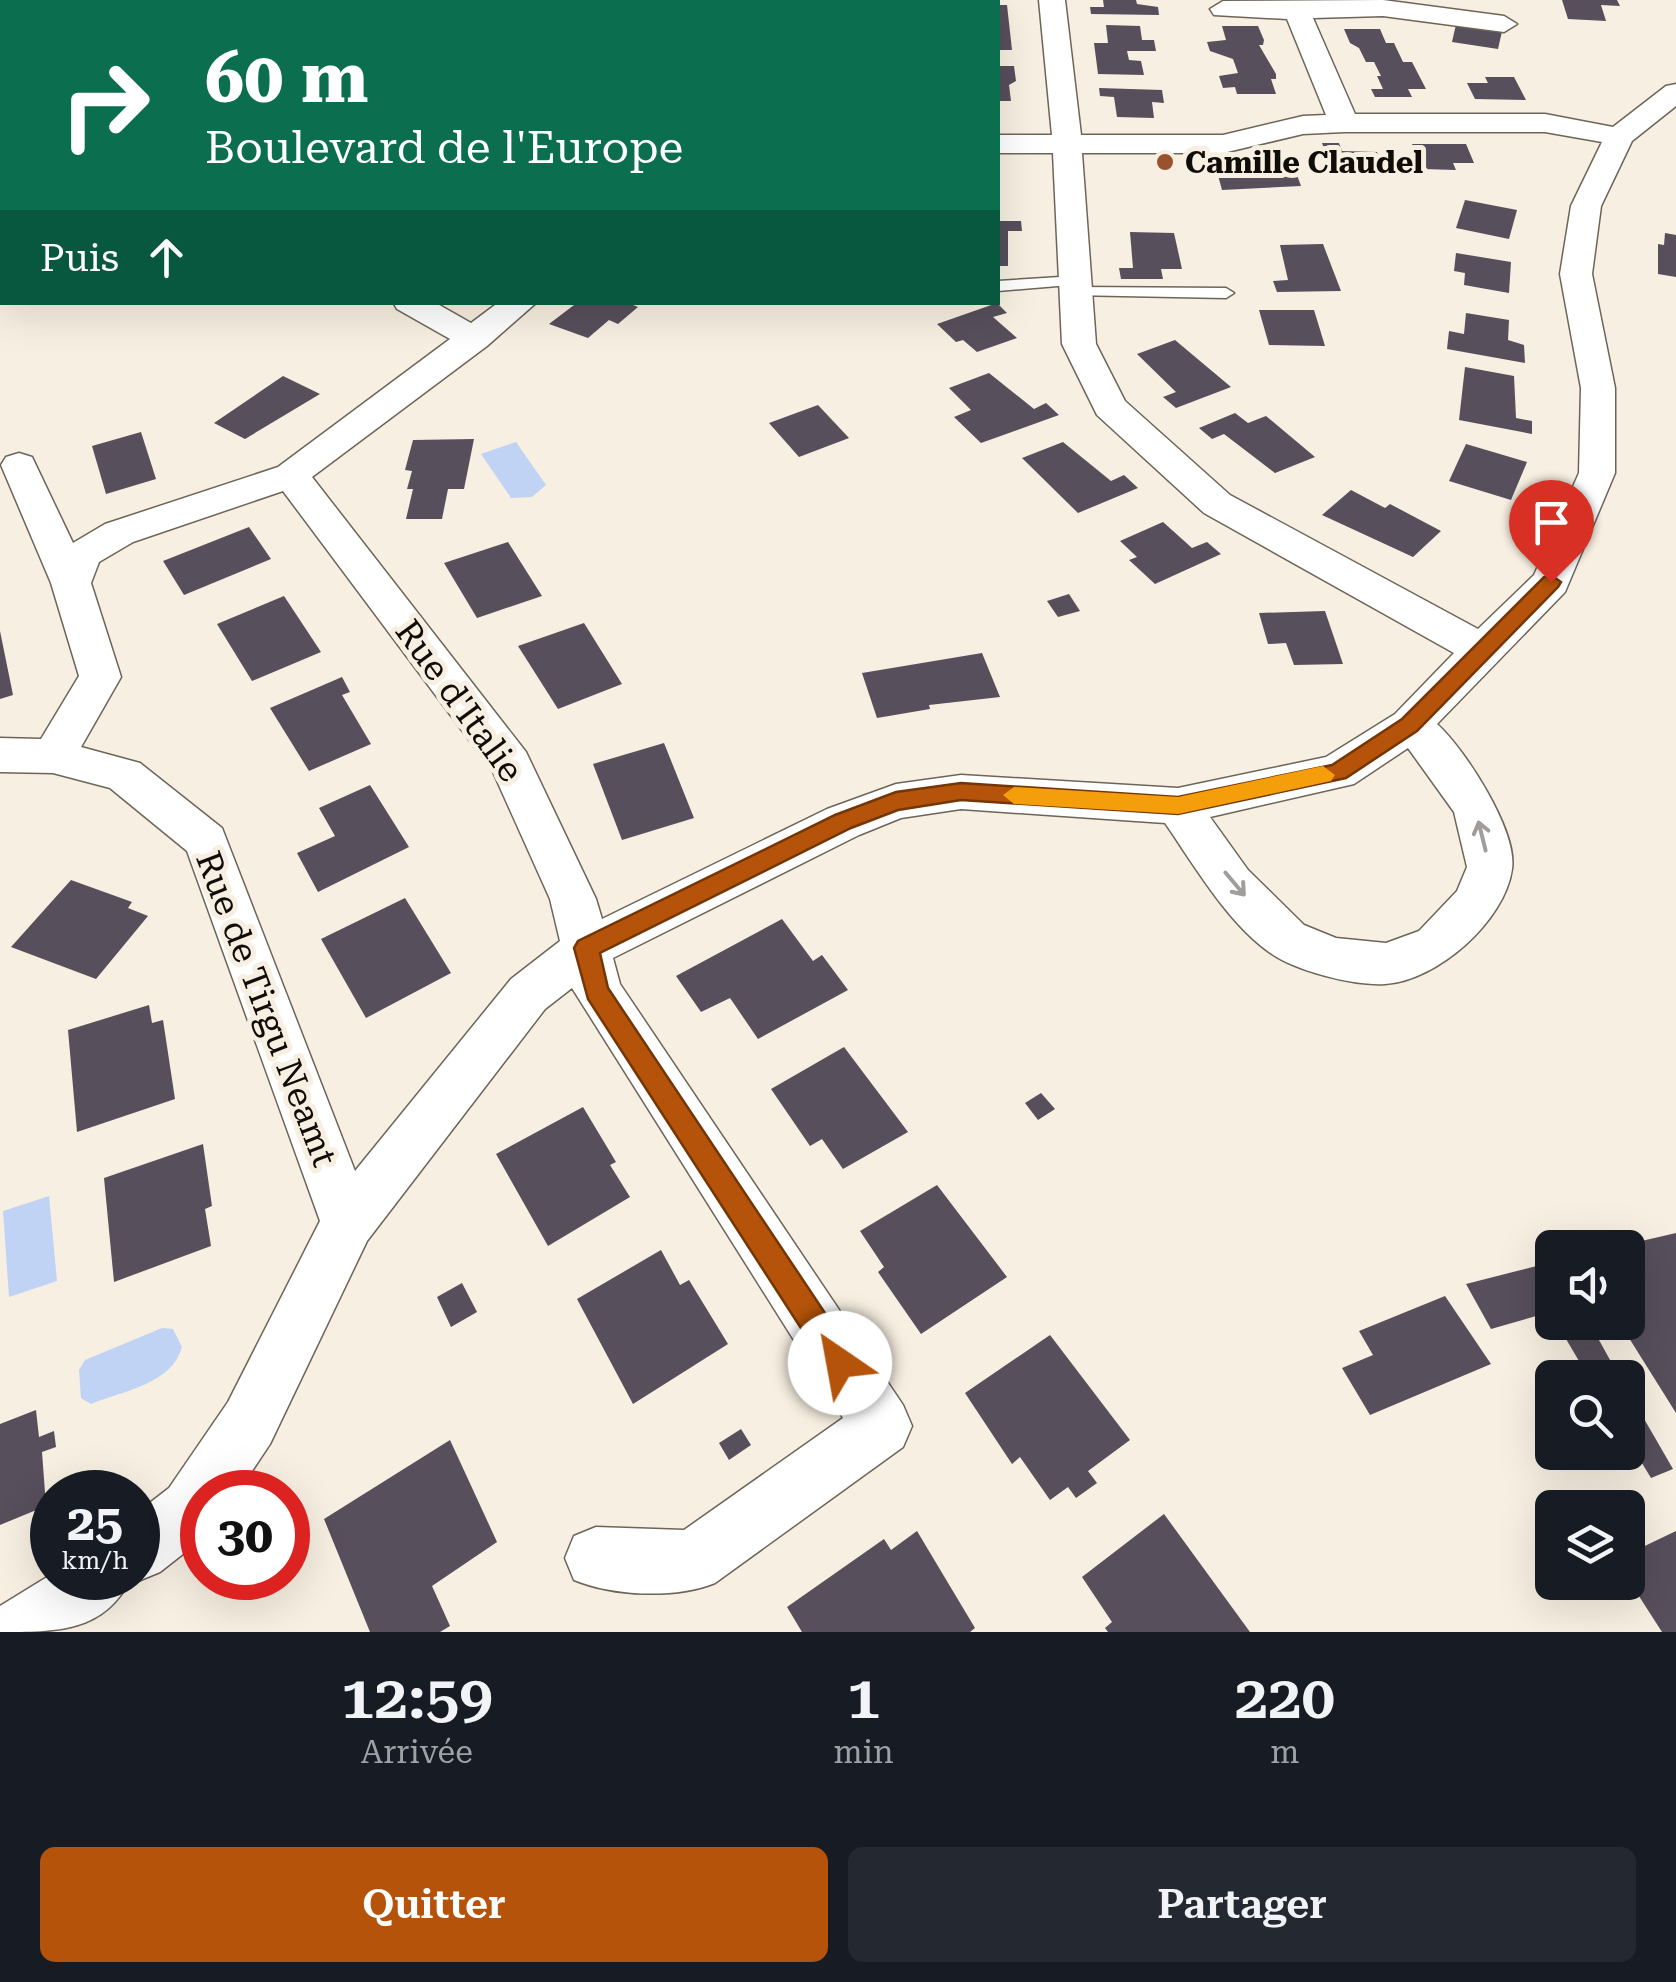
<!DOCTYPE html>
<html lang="fr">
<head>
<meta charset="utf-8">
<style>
	body { margin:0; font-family:"Roboto Serif",serif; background:#242831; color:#f1f3f6; height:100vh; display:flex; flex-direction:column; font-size:38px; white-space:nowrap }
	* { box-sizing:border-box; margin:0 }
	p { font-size:32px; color:#9ea1a6 }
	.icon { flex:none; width:55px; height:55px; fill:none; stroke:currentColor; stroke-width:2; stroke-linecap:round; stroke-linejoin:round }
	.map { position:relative; height:1632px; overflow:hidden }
	.side { display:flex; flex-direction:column; background:#171b24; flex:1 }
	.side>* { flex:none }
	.guide { position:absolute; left:0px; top:0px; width:1000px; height:305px; box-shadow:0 10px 40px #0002; background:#0b6e4f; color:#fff; overflow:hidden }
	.tools { position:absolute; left:1535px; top:1230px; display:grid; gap:20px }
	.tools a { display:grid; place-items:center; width:110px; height:110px; border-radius:15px; background:#171b24; box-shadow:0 10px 40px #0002; font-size:50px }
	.speed { position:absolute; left:30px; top:1470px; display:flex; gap:20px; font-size:50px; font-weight:700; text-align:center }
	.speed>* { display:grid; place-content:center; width:130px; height:130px; border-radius:50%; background:#171b24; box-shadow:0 10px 40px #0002; line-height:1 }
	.speed small { font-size:25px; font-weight:400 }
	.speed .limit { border:15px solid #d22; background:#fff; color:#111 }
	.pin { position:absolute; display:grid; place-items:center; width:85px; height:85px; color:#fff; margin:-102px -42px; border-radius:50% 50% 50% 0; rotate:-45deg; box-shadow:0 0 10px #0007 }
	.pin .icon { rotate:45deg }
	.me { position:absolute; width:110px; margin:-55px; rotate:327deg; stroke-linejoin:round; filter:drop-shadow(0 0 8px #0008) }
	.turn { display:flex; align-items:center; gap:35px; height:210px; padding:0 40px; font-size:45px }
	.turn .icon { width:130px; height:130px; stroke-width:2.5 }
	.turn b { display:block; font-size:70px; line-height:85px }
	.then { display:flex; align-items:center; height:95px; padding:0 40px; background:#0003; gap:20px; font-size:38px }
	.eta { display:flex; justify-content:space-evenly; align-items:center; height:170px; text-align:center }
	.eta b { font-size:60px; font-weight:600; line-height:70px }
	.action { display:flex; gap:20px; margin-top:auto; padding:20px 40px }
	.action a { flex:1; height:115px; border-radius:15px; background:#b45309; color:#fff; font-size:40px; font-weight:600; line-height:115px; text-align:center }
	.action a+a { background:#242831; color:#f1f3f6 }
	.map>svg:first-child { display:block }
</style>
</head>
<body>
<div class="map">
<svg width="1676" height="1632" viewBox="0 0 1676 1632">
	<rect width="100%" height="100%" fill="#f7efe1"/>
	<!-- water -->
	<g fill="#c0d3f4">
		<path d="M516,442L546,485L532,497L511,498L481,454Z"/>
		<path d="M49,1196L57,1281L9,1297L3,1211Z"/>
		<path d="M162,1328L173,1329L182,1347C172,1384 123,1391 91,1404L81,1398L79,1370L85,1360Z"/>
	</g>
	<!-- building -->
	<g fill="#574f5b">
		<path d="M1103,0H1136L1137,4L1158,7L1159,15L1091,14L1090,7H1104Z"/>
		<path d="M1562,0H1617L1620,6L1601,5L1606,21L1568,19Z"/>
		<path d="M998,5H1007L1012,50H998Z"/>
		<path d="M1457,20L1503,27L1498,49L1452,42Z"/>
		<path d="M1106,25L1140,26L1142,40H1154L1156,51H1127L1129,60L1141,61L1144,75L1098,74L1094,43H1108Z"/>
		<path d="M1222,26H1258L1264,40L1263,45H1259L1276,74V79H1271L1276,94H1237L1235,87L1223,88L1219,76L1238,73L1233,59L1210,51L1207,42L1226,40Z"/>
		<path d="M1344,29H1380L1386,43H1394L1403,62H1412L1426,89H1408L1412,97H1375L1371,89H1383L1377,76H1381L1374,62H1366L1359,48L1350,43Z"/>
		<path d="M998,66H1014L1016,81L1009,85L1011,101H998Z"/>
		<path d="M1485,77H1514L1526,100L1475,99L1467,83H1488Z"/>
		<path d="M1099,88L1162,90L1164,103L1152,102L1154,118L1117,117L1114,97L1100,96Z"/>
		<path d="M1322,143H1339L1342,151L1377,152L1386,173L1334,177Z"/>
		<path d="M1412,144H1466L1474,163H1453L1456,170L1423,169Z"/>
		<path d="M1260,164H1293L1301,186L1222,190L1216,168Z"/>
		<path d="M1465,200L1517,210L1509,239L1456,228Z"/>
		<path d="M998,221H1021L1022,231H1008V266H998Z"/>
		<path d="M1130,232L1174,233L1182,269H1161L1163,279H1121L1119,268H1133Z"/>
		<path d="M1665,233L1676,235V277L1658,274V244L1664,245Z"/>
		<path d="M1323,244L1341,291L1277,292L1273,281L1288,280L1280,245Z"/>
		<path d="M1456,253L1511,262L1509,293L1464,285L1465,273L1454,271Z"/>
		<path d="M578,302H626L638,307L618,324L609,320L588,338L549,324Z"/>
		<path d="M997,303L1007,313L993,317L1017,338L977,352L963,340L956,342L937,324Z"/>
		<path d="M1259,310H1314L1325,346L1269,345Z"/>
		<path d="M1466,313L1509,320L1508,340L1524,345L1525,363L1447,349L1449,331L1464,334Z"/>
		<path d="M1175,340L1231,387L1176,408L1163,397L1176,392L1137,354Z"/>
		<path d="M1465,367L1514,376L1516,418L1532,421V434L1459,420Z"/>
		<path d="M989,373L1034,409L1046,403L1059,415L981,443L954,417L971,410L949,388Z"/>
		<path d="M283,376L320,394L245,439L214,423Z"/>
		<path d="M818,405L849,438L799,457L769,423Z"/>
		<path d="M1235,413L1248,423L1266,416L1315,457L1275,473L1224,434L1212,439L1199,428Z"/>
		<path d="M141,432L156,479L106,494L92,446Z"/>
		<path d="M474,439L464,489H448L442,519H406L413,489H407L412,471L405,470L413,440Z"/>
		<path d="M1063,442L1111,481L1124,475L1138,488L1078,513L1022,458Z"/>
		<path d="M1466,444L1527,462L1511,500L1449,481Z"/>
		<path d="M1351,490L1385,508L1390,504L1441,531L1413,557L1322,515Z"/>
		<path d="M1163,522L1192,548L1207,542L1221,554L1155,584L1129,560L1137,557L1120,541Z"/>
		<path d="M249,527L271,559L184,595L163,561Z"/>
		<path d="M508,542L542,596L477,618L444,563Z"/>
		<path d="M1069,594L1080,611L1058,617L1047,601Z"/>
		<path d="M284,596L321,652L252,681L217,624Z"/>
		<path d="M1325,611L1343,664L1294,665L1286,643L1268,644L1259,613Z"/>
		<path d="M584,623L622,684L558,709L518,646Z"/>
		<path d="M0,631L13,695L0,699Z"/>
		<path d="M982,653L1000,697L929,705L930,709L877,718L862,673Z"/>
		<path d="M342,677L350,692L342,695L371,744L309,771L270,708Z"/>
		<path d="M664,743L694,818L622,840L593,764Z"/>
		<path d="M370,785L409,847L318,892L297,853L335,836L319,808Z"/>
		<path d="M71,880L132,902L128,908L148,916L96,979L11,947Z"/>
		<path d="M405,898L451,973L366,1018L321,939Z"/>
		<path d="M782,919L813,961L822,955L848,990L758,1039L730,998L701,1012L676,976Z"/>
		<path d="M149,1005L152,1023L163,1020L175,1099L77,1132L68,1030Z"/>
		<path d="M844,1047L908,1132L843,1169L822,1139L810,1146L771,1089Z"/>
		<path d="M1041,1093L1055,1109L1038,1120L1025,1103Z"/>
		<path d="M583,1107L616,1162L610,1165L630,1197L548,1246L496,1154Z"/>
		<path d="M203,1144L212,1206L205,1209L211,1246L114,1282L104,1178Z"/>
		<path d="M937,1185L1007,1277L921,1334L878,1272L884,1267L860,1231Z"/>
		<path d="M1676,1233V1413L1619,1322H1628V1248L1620,1246Z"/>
		<path d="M661,1250L680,1285L689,1280L728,1344L633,1404L577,1299Z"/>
		<path d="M1552,1262V1317L1550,1312L1491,1329L1466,1284Z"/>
		<path d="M462,1283L477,1312L451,1327L437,1297Z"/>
		<path d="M1445,1296L1491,1364L1370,1415L1342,1368L1373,1355L1359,1331Z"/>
		<path d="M1556,1322H1589L1620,1378H1589Z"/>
		<path d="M1050,1335L1130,1440L1088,1471L1097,1483L1076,1498L1068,1487L1050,1500L1020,1457L1012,1464L965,1393Z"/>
		<path d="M1628,1391L1673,1469L1651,1478L1628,1440Z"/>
		<path d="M36,1410L39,1437L54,1431L56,1447L42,1452L46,1506L0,1525V1424Z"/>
		<path d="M741,1429L751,1445L729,1460L719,1443Z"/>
		<path d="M450,1440L497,1542L432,1586L450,1626L440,1632H370L324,1519Z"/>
		<path d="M1164,1514L1250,1632H1108L1105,1628L1112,1622L1082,1577Z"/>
		<path d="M917,1531L975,1628L970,1632H802L787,1607L884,1539L891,1550Z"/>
		<path d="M1676,1531V1632H1662L1628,1579V1554Z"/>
	</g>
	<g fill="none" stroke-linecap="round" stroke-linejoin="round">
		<defs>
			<g id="service">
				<path d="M1076,276L1084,281L1082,284L998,291V281Z"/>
				<path d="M1076,287L1226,288L1234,293L1226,298L1070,295V289Z"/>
			</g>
			<g id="minor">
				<rect x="187" y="0" width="26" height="2"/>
				<path d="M1039,0H1065L1081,135H1223L1303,116L1326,115L1287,19L1214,15L1210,9L1223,1L1383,0L1504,16L1517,24L1504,32L1383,16L1313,18L1355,114H1545L1613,127L1666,86L1676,84V106L1632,141L1601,206L1592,274L1615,388V473L1565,592L1437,724C1464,748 1518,831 1512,869C1505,921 1437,981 1385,984C1354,986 1295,971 1269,952C1227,922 1194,865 1165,823L961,809L901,818L859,835L613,958L620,984L903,1405L912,1426L903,1447L715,1583C676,1599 613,1596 574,1580L565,1558L574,1536L596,1527L684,1530L843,1418L572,988L545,1009L367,1241L270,1444L238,1492H202V1539L160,1572L138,1581L131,1578C105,1632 57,1632 0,1632V1606L52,1574V1578H138V1512L169,1488L228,1402L320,1221L187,851L110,788L53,773L0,772V738L41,739L79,676L51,583L1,465L6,457L19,453L32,457L73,543L105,524L278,467L450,339L397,309L393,302H434L471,323L499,302H537L487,346L312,477L526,752L596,899L602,919L827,809L896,784L961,775L1178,788L1326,757L1395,714L1454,653L1204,513L1097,415L1062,344L1053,153H998V135H1052ZM1344,132H1545L1602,142L1571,206L1560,274L1581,388L1579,473L1534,575L1478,629L1230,495L1125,401L1096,344L1082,153H1223L1303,134ZM283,491L493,772L550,899L560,941L511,979L355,1171L222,828L140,763L81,747L121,677L91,583L99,562L133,542ZM1408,748L1454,812L1467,867L1457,891L1419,931L1386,943L1336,938L1304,925L1248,870L1210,817L1354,784Z"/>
			</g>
		</defs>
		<!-- service casing -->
		<use href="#service" stroke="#6c6558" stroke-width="3"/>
		<!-- minor casing -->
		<use href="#minor" stroke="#6c6558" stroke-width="3"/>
		<!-- service -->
		<use href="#service" fill="#fff" fill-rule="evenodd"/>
		<!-- minor -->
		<use href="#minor" fill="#fff" fill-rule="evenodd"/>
	</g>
	<!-- one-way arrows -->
	<defs><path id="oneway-shaft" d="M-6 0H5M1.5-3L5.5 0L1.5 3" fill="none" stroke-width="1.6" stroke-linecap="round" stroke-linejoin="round" transform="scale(2.5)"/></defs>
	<g stroke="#9f9e9d">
		<use href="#oneway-shaft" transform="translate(1482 836) rotate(-104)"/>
		<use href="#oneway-shaft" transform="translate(1235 884) rotate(50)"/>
	</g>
	<!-- route -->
	<path fill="#b45309" stroke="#753606" stroke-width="2.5" d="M1551,575L1561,582L1558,587L1417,731L1346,778L1178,814L961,800L898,810L851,828L600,953L608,988L851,1352L855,1363L851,1373L840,1377L830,1373L588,999L574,948L578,941L835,815L896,792L961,783L1178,797L1332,765L1402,719L1544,577Z"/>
	<!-- slow -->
	<path fill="#f59e0b" d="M1323,766L1335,775L1331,781L1178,814L1014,804L1003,795L1014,787L1178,797Z"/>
	<!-- markers -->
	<circle fill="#99522b" stroke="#f7efe1" stroke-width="4" cx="1165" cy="162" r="10"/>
	<g text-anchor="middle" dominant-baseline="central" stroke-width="10" stroke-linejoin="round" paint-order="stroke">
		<!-- far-poi labels -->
		<g font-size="30" font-weight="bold" fill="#100d09" stroke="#f7efe1" text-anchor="start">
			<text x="1185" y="162">Camille Claudel</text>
		</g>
		<!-- street labels -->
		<g font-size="35" fill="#100d09" stroke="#f7efe1">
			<text transform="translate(459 701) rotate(54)">Rue d'Italie</text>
			<text transform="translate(266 1009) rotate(69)">Rue de Tirgu Neamt</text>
		</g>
	</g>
</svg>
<div class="tools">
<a><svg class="icon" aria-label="sound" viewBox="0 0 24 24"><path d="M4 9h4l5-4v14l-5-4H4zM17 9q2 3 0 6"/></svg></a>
<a><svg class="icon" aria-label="search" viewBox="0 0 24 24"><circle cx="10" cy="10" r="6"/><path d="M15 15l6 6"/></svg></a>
<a><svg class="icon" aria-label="layers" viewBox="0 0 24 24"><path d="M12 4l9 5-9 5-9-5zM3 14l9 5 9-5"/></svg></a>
</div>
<div class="speed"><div>25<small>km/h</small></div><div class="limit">30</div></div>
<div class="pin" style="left:1551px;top:582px;background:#d93025"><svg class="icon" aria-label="arrive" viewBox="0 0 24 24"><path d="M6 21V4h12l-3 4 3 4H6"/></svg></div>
<svg class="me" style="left:840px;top:1363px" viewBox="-20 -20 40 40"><circle r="19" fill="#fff"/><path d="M0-13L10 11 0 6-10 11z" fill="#b45309"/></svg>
<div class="guide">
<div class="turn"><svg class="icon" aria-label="right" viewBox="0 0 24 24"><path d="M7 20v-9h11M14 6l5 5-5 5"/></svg><div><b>60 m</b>Boulevard de l'Europe</div></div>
<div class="then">Puis<svg class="icon" aria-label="ahead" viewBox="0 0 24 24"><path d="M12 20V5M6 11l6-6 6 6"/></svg></div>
</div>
</div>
<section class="side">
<div class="eta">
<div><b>12:59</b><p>Arrivée</p></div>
<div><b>1</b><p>min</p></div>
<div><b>220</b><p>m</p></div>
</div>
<div class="action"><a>Quitter</a><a>Partager</a></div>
</section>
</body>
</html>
